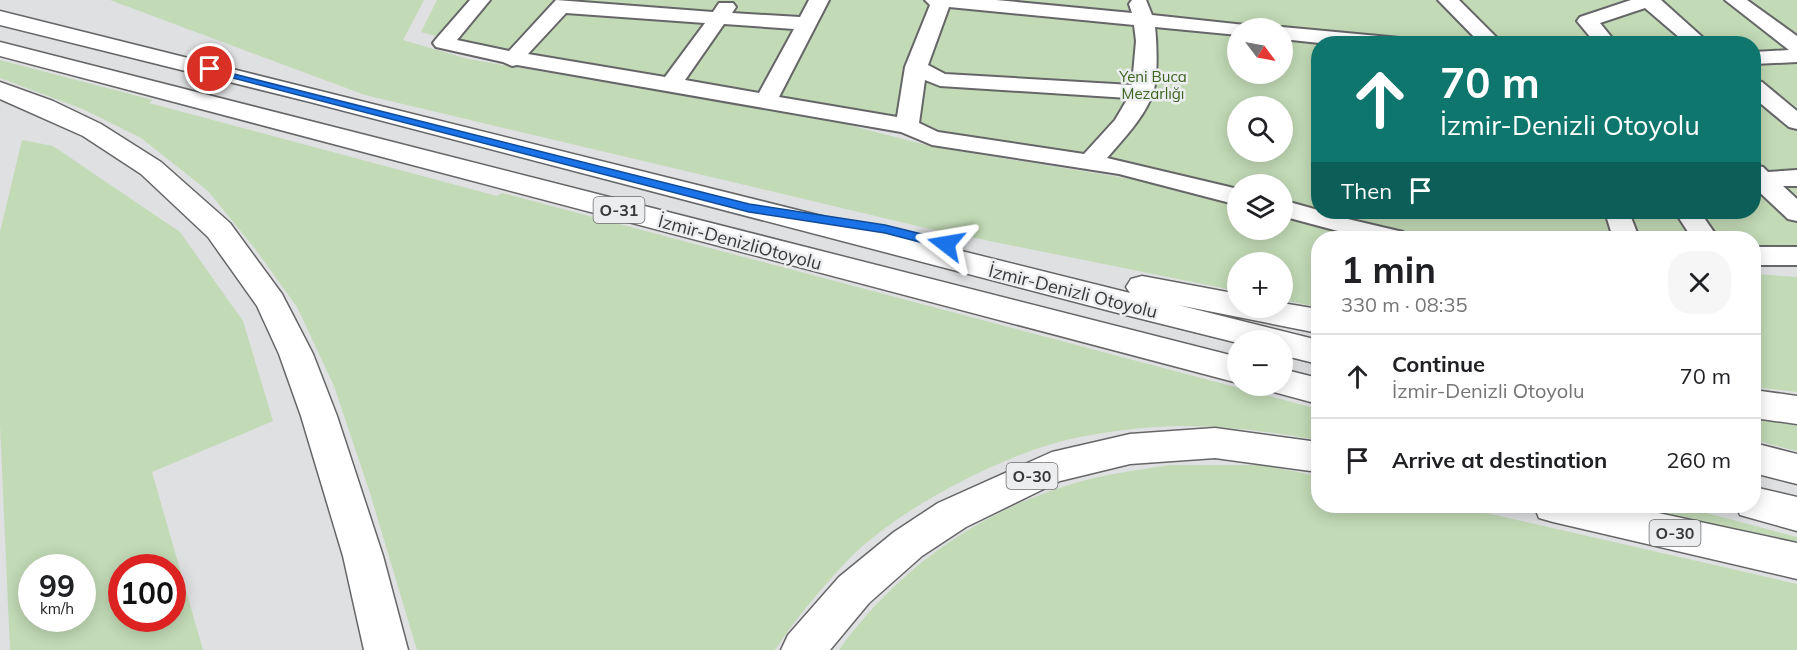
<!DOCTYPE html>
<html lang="en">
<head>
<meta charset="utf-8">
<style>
	body { margin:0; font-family:Mulish,sans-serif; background:#f6f6f6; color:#202124; height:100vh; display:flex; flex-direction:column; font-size:22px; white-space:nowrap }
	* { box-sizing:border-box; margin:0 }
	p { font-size:20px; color:#757577 }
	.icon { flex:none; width:33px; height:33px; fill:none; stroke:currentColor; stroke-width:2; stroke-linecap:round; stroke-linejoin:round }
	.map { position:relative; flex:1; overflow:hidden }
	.panel { position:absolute; left:1311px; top:231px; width:450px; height:282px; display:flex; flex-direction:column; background:#fff; border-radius:24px; box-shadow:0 3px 15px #0003 }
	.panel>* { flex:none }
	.hud { position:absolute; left:1311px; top:36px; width:450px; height:183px; border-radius:24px; box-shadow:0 3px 15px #0003; background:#0f766e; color:#fff; overflow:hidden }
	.needle { width:39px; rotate:122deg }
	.controls { position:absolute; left:1227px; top:18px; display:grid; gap:12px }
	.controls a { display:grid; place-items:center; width:66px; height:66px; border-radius:50%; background:#fff; box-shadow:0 3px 15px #0003; font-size:30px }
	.speed { position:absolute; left:18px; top:554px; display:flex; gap:12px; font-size:30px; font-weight:700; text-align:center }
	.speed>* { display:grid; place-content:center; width:78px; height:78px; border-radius:50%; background:#fff; box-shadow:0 3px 15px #0003; line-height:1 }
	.speed small { font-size:15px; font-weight:400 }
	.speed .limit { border:9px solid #d22; background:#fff; color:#111 }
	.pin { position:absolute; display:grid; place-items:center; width:51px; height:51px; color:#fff; margin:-26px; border:3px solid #fff; border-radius:50%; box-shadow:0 2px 6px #0007 }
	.me { position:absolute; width:66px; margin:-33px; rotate:284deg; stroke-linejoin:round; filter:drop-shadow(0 0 4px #0008) }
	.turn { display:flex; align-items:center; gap:21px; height:126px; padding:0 30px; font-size:27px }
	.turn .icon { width:78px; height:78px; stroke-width:2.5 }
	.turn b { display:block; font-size:42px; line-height:51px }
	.then { display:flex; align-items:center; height:57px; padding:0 30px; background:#0003; gap:12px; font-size:22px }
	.round { display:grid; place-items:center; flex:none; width:63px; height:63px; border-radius:24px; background:#f6f6f6 }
	.head { display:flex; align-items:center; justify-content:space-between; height:102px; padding:0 30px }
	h1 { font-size:36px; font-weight:700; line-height:45px }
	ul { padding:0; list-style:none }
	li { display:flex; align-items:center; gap:18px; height:84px; padding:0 30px; border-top:2px solid #e0e0e0 }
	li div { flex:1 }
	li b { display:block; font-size:22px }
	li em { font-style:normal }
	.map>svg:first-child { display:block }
</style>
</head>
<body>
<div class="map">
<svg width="1797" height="650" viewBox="0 0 1797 650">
	<rect width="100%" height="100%" fill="#dfe0e2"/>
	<!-- green -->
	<g fill="#c2dab6" fill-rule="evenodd">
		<path d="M110,0H424L403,40L468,59L841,123L934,147L1162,184L1237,205L1238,230H1282L1283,217L1359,238H1318V307L1283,300L1282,262H1238L1237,291L926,228L365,95Z"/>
		<path d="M437,0H1797V253H1754V238H1410L1283,204L1282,184H1238L1237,192L485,50L421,32ZM1238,28H1282V74H1238ZM1318,44H1754V212H1318ZM1238,106H1282V152H1238Z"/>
		<path d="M0,60L153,100L149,103L497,196L502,193L1318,409V440C1271,432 1223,425 1174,426C1129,428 1079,434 1036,449C976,470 894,513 849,559C822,587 797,617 775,650H417L370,493L334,386L297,307L256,250L208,191L141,138L85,110L0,78Z"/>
		<path d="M22,140L53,146L180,232L243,321L273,421L152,472L203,650H10L0,424V232ZM32,567H82V618H32ZM122,567H172V618H122Z"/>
		<path d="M1754,274L1797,277V392L1754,387Z"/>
		<path d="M1754,417L1797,423V451L1754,440Z"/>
		<path d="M1170,465H1261L1318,476V506H1456L1797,584V650H839C896,570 978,512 1072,484C1104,474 1138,470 1170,465Z"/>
		<path d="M1618,506H1680L1797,537V544Z"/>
	</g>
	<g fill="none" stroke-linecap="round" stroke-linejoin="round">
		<defs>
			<g id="minor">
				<path d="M470,0H490L457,40L509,51L556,0L713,12L719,3H733L736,7L732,13L800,17L809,0H829L779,97L897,117L905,67L930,5L925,0H996L1132,13L1129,4L1132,0H1146L1152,15L1245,25L1248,28H1238V35L1155,27C1157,44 1158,77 1153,93C1144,118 1124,138 1107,158L1238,189V205L1119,174L932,145L901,132L517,65L512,66L503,62L436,47L433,43L436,39ZM949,7L1134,25L1136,41L1132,85L945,74L928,65ZM566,13L705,23L665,77L528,54ZM724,24L794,29L759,93L685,80ZM925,80L940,86L1128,98L1115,120L1084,154L938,132L919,123Z"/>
				<path d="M1438,0H1459L1503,44H1481Z"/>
				<path d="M1631,0H1661L1710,44H1687L1645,8L1600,23L1617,44H1596L1577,21L1580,17Z"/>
				<path d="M1725,0H1747L1797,36V62L1754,64V52L1789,50Z"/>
				<path d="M1282,27L1400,38L1407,40L1410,44H1329L1282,39V28H1276Z"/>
				<path d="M1754,80L1762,82L1797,111V129L1789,127L1754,98Z"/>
				<path d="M1754,165L1763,167L1768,172L1797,170V186H1783L1797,199V221L1788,219L1754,187Z"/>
				<path d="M1282,200L1318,210V212L1403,232L1407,238H1364L1282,216Z"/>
				<path d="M1605,212H1629L1639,238H1613Z"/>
				<path d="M1675,212H1700L1718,238H1692Z"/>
				<rect x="1754" y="247" width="43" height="18"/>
			</g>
			<g id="highway">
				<path d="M0,11L1130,293L1126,287L1131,279L1142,276L1238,294V308H1282V303L1318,309V333L1178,305L1318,340V364L1282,355V340H1238V343L1114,312L310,102L0,25Z"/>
				<path d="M0,42L1238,357V383L0,56Z"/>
				<path d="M0,82L53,101L101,124L161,162L230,223L282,294L313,354L337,416L383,556L408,650H364L343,556L301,416L279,354L257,306L208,237L141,174L83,136L0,99Z"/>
				<path d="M1282,369L1318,378V404L1270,391L1266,386H1282Z"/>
				<path d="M1754,390L1797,396V424L1754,418Z"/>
				<path d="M1215,428L1318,442V472L1215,458L1130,464L1060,481L966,527L922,556L869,603L830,650H781L788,635L839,577L894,532L938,503L1052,452L1130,434Z"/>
				<path d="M1754,443L1797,454V484L1754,473Z"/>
				<path d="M1754,487L1797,497V531L1740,515L1736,506H1754Z"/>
				<path d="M1534,506H1626L1797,543V579L1553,522L1539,518Z"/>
			</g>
		</defs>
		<!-- minor casing -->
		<use href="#minor" stroke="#666668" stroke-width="4"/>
		<!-- highway casing -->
		<use href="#highway" stroke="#666668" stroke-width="3"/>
		<!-- minor -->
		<use href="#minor" fill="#fff" fill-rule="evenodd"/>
		<!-- highway -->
		<use href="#highway" fill="#fff" fill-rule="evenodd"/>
	</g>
	<!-- route -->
	<path fill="#1a73e8" stroke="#114b97" stroke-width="1.5" d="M206,67L749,204L885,225L950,241L952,244L946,249L885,233L749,212L206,71Z"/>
	<g text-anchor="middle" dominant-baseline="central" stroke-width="5" stroke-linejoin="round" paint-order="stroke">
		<!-- far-park labels -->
		<g font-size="15" fill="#3a631e" stroke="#ecedef">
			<text x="1153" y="76">Yeni Buca<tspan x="1153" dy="17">Mezarlığı</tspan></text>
		</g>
		<!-- shield labels -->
		<g fill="#ecedef" stroke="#6e6e70" stroke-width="1.5">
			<rect x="593.5" y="197" width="51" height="26" rx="4.5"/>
			<rect x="1006.5" y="463" width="51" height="26" rx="4.5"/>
			<rect x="1649.5" y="520" width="51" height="26" rx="4.5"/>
		</g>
		<g font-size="16" font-weight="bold" fill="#383839">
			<text x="619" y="210">O-31</text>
			<text x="1032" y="476">O-30</text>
			<text x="1675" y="533">O-30</text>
		</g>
		<!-- street labels -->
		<g font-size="18" fill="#383839" stroke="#ecedef">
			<text transform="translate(740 242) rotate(15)">İzmir-DenizliOtoyolu</text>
			<text transform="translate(1073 291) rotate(14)">İzmir-Denizli Otoyolu</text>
		</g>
	</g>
</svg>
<div class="controls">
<a><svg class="needle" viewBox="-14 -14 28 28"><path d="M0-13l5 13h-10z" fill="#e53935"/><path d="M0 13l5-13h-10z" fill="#757577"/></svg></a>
<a><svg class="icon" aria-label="search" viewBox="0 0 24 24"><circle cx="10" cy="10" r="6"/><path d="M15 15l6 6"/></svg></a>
<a><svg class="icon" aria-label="layers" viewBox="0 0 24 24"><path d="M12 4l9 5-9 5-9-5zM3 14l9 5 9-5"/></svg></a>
<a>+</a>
<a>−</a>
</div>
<div class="speed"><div>99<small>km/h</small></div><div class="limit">100</div></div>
<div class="pin" style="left:210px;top:69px;background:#d93025"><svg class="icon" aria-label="arrive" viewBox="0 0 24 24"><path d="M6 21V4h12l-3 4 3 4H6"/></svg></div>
<svg class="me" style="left:946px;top:244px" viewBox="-20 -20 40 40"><path d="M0-17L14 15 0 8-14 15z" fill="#1a73e8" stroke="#fff" stroke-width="4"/></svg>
<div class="hud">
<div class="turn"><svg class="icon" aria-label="ahead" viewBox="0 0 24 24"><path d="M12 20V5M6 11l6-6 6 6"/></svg><div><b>70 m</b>İzmir-Denizli Otoyolu</div></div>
<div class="then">Then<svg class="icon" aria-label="arrive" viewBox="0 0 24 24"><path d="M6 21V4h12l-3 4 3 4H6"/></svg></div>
</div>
<section class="panel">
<div class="head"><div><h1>1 min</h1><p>330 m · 08:35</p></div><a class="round"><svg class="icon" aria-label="close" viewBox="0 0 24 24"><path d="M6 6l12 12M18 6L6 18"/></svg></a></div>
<ul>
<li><svg class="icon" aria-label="ahead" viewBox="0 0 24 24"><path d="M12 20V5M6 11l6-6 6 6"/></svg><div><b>Continue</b><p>İzmir-Denizli Otoyolu</p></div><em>70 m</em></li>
<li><svg class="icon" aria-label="arrive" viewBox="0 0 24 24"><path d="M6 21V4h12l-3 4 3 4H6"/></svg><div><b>Arrive at destination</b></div><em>260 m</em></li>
</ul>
</section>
</div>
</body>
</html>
